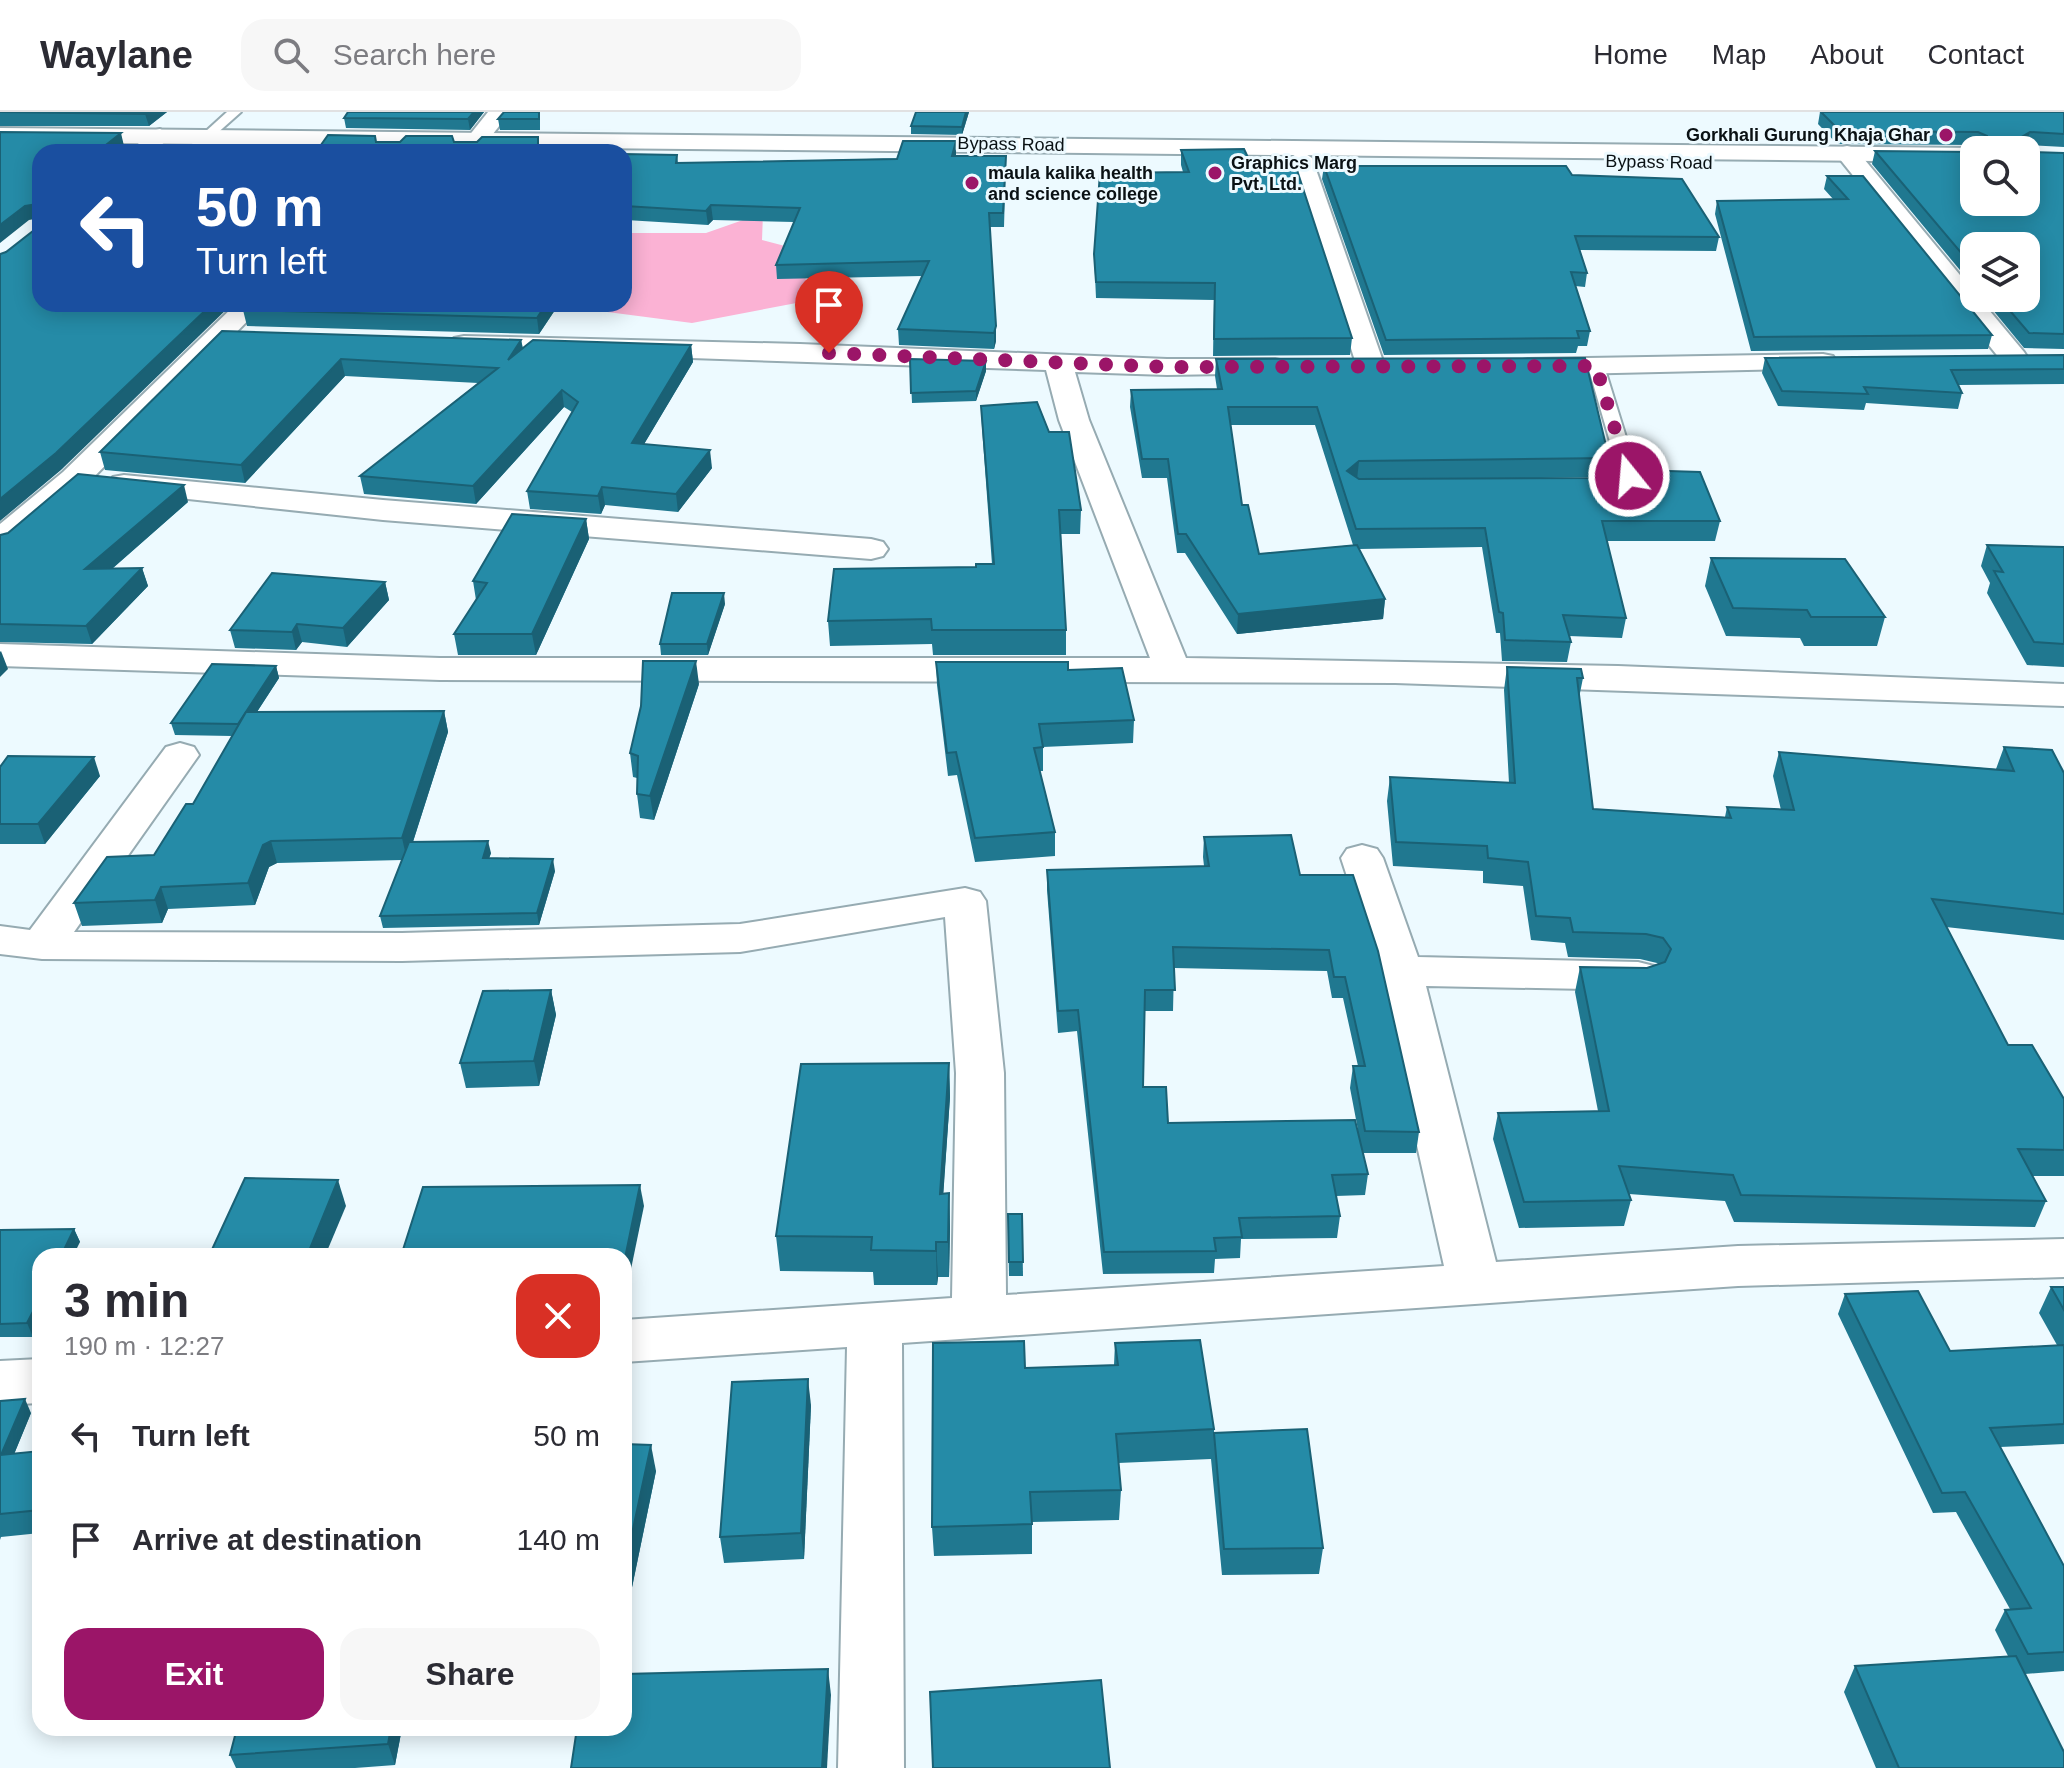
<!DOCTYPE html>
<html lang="en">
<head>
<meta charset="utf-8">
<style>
	body { margin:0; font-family:Helvetica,sans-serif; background:#f7f7f7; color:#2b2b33; height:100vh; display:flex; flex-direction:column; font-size:30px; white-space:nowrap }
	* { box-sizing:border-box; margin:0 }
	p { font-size:26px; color:#7c7c81 }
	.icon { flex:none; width:44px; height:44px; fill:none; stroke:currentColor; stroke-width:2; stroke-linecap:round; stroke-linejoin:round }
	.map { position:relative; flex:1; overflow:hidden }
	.drawer { position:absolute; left:32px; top:1136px; width:600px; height:488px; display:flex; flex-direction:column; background:#fff; border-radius:24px; box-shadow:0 4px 20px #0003 }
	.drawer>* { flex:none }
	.banner { position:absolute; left:32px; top:32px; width:600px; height:168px; border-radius:24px; box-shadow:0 4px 20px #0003; background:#1a4fa0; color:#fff; overflow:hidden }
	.tools { position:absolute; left:1960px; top:24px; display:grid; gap:16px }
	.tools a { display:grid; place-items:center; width:80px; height:80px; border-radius:16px; background:#fff; box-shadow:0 4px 20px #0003; font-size:40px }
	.pin { position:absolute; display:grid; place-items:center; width:68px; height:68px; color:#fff; margin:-82px -34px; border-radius:50% 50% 50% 0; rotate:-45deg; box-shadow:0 0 8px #0007 }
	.pin .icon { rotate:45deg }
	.me { position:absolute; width:88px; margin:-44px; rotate:343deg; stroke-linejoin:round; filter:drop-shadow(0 0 6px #0008) }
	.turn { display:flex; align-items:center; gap:28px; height:168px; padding:0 32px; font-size:36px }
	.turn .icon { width:104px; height:104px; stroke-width:2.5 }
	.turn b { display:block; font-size:56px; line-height:68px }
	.round { display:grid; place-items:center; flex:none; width:84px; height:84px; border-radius:24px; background:#f7f7f7 }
	.summary { display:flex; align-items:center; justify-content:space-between; height:136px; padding:0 32px }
	h1 { font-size:48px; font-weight:700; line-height:60px }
	.cta { display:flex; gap:16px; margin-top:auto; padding:16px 32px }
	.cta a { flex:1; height:92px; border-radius:24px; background:#9b1568; color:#fff; font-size:32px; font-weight:700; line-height:92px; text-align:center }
	.cta a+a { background:#f7f7f7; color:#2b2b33 }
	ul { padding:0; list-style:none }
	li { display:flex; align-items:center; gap:24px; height:104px; padding:0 32px }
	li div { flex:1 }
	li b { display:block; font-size:30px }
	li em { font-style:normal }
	header { display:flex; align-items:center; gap:48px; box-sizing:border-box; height:112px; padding:0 40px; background:#fff; border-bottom:2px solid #e1e1e2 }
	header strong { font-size:38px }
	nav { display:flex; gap:44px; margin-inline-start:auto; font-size:28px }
	.search { width:560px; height:72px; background:#f7f7f7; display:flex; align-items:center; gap:20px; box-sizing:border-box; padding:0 28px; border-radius:24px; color:#7c7c81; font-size:30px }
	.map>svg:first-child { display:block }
</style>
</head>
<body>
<header>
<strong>Waylane</strong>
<div class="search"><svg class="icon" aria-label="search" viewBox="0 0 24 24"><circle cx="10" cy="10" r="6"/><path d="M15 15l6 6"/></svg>Search here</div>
<nav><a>Home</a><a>Map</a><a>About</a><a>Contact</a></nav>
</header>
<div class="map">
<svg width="2064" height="1656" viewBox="0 0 2064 1656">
	<rect width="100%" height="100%" fill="#edfaff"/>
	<!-- green -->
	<path fill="#fbb2d4" d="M763,101L762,128L804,139L807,189L692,211L546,192H624L625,121H706Z"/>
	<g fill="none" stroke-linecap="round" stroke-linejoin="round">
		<defs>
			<g id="service">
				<path d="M227,0H241L196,40H183Z"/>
				<path d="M1596,249L1604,254L1638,364L1630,376L1603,381L1594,375L1620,364L1588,254Z"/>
			</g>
			<g id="minor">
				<path d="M488,0H510L479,40H456Z"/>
				<path d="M160,17L171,24L154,40H129L152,19Z"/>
				<path d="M1847,34L1855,36L1974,180V186H1979L2024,240L2028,246L2024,252H2004L1839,46L1836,41L1839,36Z"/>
				<path d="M1301,39L1312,46L1385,255L1381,261H1361L1357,255L1290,46Z"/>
				<path d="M464,224L800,232L1167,247H1275L1285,249L1289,255L1285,261L1167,263L1075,260L1089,308L1186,546L1618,554L2064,572V594L1395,571L440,568L0,554V532L440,546H1150L1059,308L1046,258L454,238L450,232L454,226Z"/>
				<path d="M1823,242L1833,244L1837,250L1833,256L1528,263L1518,261L1514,255L1518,249L1528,247Z"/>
				<path d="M124,363L383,388L871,427L883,430L888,437L883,444L871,447L383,408L113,379L108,372L113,365Z"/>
				<path d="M180,631L194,635L199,643L74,820L402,821L740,812L965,776L980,780L986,789L1004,961L1006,1183L1444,1154L1378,859L1341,746L1347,737L1362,733L1377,737L1383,746L1418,845L1638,850L1654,854L1660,864L1654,874L1638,878L1426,874L1496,1150L1738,1134L2064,1127V1165L1738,1174L902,1231L904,1656H838L847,1235L624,1250V1208L952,1186L956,961L945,805L740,840L402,849L42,847L0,842V814L30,818L166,635Z"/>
				<path d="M40,1247V1291L0,1293V1249Z"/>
			</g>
			<path id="tertiary" d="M236,192H264L85,374L12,436L0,439V412L63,360Z"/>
			<path id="trunk" d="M0,16L1974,36L1981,38H1974V50L0,30Z"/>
		</defs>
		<!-- service casing -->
		<use href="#service" stroke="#96abb2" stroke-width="4"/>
		<!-- minor casing -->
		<use href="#minor" stroke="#96abb2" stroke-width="4"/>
		<!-- tertiary casing -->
		<use href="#tertiary" stroke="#96abb2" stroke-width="4"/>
		<!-- trunk casing -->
		<use href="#trunk" stroke="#96abb2" stroke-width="4"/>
		<!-- service -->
		<use href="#service" fill="#fff" fill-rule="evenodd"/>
		<!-- minor -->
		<use href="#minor" fill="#fff" fill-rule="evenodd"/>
		<!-- tertiary -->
		<use href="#tertiary" fill="#fff" fill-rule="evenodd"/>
		<!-- trunk -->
		<use href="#trunk" fill="#fff" fill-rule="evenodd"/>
	</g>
	<!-- wall -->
	<g fill="#207890" fill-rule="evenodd">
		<path d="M0,0H167L149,14H0Z"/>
		<path d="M348,0H484L470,18L346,16L344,6Z"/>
		<path d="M504,0H540V18H500L498,7Z"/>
		<path d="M916,0H969L962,23L911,22V14Z"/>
		<path d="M1820,0H2064V35L2028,33L2030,40L2064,41V237L2024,236L1983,186H2026L1974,134V175L1872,52L1875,39L1974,90L1979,35L1974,33L1837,32L1818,12Z"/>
		<path d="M1181,38L1251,52L1352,226L1350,243L1213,244L1214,188L1096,186L1094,142L1183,60L1181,53Z"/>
		<path d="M624,42L677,43L678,51L1006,44L1004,115H990L996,214V229L994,237L899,233L898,217L922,164L777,167L776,153L794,110L713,108L708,113L626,108L624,112Z"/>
		<path d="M1324,54L1572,63L1719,125L1716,139L1580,138L1587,161L1585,175L1575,174L1590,219L1587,234H1578L1576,241L1384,243L1322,67Z"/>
		<path d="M1827,64L1992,223L1988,237L1751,239L1715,102L1717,89L1833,87L1824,77Z"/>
		<path d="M559,192L539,222L247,214L243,198Z"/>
		<path d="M222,219L521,228L523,236L691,233L693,250L644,332L712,356L678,400L605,393L601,402L530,397L527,379L572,300L564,295L476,392L364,382L360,364L478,271L345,264L245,371L105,358L100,340Z"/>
		<path d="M2064,243V272L1958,273L1962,281L1958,297L1866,291L1864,298L1778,294L1762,261L1765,246Z"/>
		<path d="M910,247L986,259L976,289L912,291Z"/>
		<path d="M1216,247L1609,346L1605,365L1474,367L1720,409L1715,429H1607L1626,506L1622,526L1569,524L1571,530L1567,550L1502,549L1500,521H1496L1482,435L1359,437L1385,487L1383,507L1237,522L1185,441H1177L1167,366H1142L1130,295L1131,278L1217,277L1215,264ZM1230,313H1315L1353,433L1259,442L1242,393Z"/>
		<path d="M981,294L1081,398L1080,422H1061L1066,518V543H933L932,532L830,534L828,509L976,455L992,452L982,316Z"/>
		<path d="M188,390L112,457L142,456L148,474L92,532L0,530V423Z"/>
		<path d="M586,407L589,427L536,543H458L454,522L476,488L473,469Z"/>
		<path d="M1987,433L2064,435V555L2027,553L1987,481L1990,471L1981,454Z"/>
		<path d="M1711,446L1885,505L1877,534H1804L1800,526L1726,524L1705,474Z"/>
		<path d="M385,470L389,488L347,535L302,530L296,538L235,536L230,518Z"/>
		<path d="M725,492L708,543H661L660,532Z"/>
		<path d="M936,550L1068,558L1134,608L1133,631L1043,635V659H1039L1055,720V744L975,750L957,663L948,664L937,573Z"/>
		<path d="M276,554L279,566L257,600L444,599L448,620L413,730L491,741L489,746L555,759L539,813L383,816L380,804L402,748L277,751L269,755L255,793L168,797L162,811L82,814L74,791L154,743L193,692L232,624L175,623L171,611Z"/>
		<path d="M1507,555L1583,566L1579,586L1593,697L1725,705L1727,695L1781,698L1773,664L1779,640L1996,657L2004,635L2064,661V828L1946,815L2008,933L2064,987V1064H2032L2046,1089L2035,1115L1734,1110L1725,1089L1629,1082L1631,1088L1624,1114L1519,1116L1493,1027L1498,1001L1598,999L1575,880L1580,855L1647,856L1658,852L1657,851L1640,847L1568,845L1565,831L1531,828L1523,774L1483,771V759L1393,754L1387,689L1390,665L1509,671L1504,578Z"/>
		<path d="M699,572L654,708L640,706L637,682V666L633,665L630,641Z"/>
		<path d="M0,655L100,664L45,732H0Z"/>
		<path d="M1204,725L1300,763L1419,1020L1416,1041H1363L1368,1062L1365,1083L1336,1084L1340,1104L1337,1126L1241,1127L1240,1146L1215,1147L1214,1161L1103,1162L1077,919L1058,921L1047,778V758L1204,754L1203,745ZM1174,856L1327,859L1332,886H1343L1358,954H1353L1350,976L1358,1018L1168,1011L1143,975L1145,899H1173Z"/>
		<path d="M551,878L556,903L539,974L466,976L460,951Z"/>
		<path d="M949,951L950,985L943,1082L949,1081L950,1116L949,1165H938L937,1173H874L873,1160L780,1159L776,1124Z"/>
		<path d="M1008,1102H1022L1023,1164H1009Z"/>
		<path d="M74,1117L80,1130L40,1144V1211L33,1225H0V1118Z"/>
		<path d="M2051,1175H2064V1332L2000,1335L2064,1454V1559L2025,1562L2064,1656H1876L1844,1580L1855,1554L2008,1544L1995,1518L2005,1498L2010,1497L1956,1400L1933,1401L1838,1202L1845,1182L1950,1239L2057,1233L2039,1201Z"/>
		<path d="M1115,1231L1214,1317V1321L1323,1436L1319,1462L1222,1463L1211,1347L1118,1351L1121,1378L1119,1408L1032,1410V1442L934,1444L932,1415L1025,1256L1114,1253Z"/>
		<path d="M0,1289L31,1301L14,1342L40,1339V1421L1,1425L0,1428Z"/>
		<path d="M811,1293L804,1447L724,1451L720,1425Z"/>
		<path d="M624,1332L656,1359L630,1485H624Z"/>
		<path d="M237,1616H402L395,1653L355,1656H236L230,1643Z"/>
	</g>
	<!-- shaded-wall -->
	<g fill="#1a6175">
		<path d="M147,0H167L149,14L145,2Z"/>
		<path d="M474,0H484L470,18L468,7Z"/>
		<path d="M966,0H969L962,23V15Z"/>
		<path d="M2030,20L2026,33L2020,26Z"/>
		<path d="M121,21L124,34L117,40H97Z"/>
		<path d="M956,29V43L952,57V44Z"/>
		<path d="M38,92L40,106L29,108L0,131V113L25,94Z"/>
		<path d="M711,93L713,108L708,113L706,99Z"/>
		<path d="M625,94L626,108L624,112V95Z"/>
		<path d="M212,192H232L61,358L0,409V387Z"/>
		<path d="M546,192H559L539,222L537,206Z"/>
		<path d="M996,214V229L994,237V221Z"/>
		<path d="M521,228L524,245L508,248Z"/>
		<path d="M691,233L693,250L634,349L632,331Z"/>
		<path d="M341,247L345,264L245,371L241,353Z"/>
		<path d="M986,249V259L976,289V279Z"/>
		<path d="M562,278L564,295L476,392L473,374Z"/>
		<path d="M710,338L712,356L678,400L676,382Z"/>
		<path d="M1359,349L1357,368L1347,359Z"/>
		<path d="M184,373L188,390L91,475L85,457Z"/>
		<path d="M602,375L605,393L601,402L598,384Z"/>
		<path d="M586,407L589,427L536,543L532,522Z"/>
		<path d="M142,456L148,474L92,532L86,514Z"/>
		<path d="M385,470L389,488L347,535L343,516Z"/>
		<path d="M724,481L725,492L708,543L707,532Z"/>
		<path d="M1385,487L1383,507L1237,522L1238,502Z"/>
		<path d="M297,512L302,530L296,538L292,520Z"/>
		<path d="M1,539L8,557L0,565V540Z"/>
		<path d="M696,549L699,572L654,708L650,684Z"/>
		<path d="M276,554L279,566L241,624L238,612Z"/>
		<path d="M444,599L448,620L407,748L402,726Z"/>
		<path d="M94,645L100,664L45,732L38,712Z"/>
		<path d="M271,729L277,751L269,755L255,793L248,771L263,733Z"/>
		<path d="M488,729L491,741L485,758L483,746Z"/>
		<path d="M553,747L555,759L539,813L537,801Z"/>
		<path d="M161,775L168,797L162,811L155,788Z"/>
		<path d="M551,878L556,903L539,974L534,949Z"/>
		<path d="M949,951L950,985L941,1116L940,1082Z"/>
		<path d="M338,1068L346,1094L325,1144H307Z"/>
		<path d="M640,1073L644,1094L624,1191V1151Z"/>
		<path d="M949,1081L950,1116L949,1165L948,1130Z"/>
		<path d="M74,1117L80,1130L73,1144H61Z"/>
		<path d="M936,1130L938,1165L937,1173L936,1139Z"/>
		<path d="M40,1186V1211L33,1225L27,1211Z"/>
		<path d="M808,1267L811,1293L804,1447L801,1421Z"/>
		<path d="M25,1287L31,1301L8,1357L1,1344Z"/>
		<path d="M651,1333L656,1359L630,1485L624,1459Z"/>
		<path d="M828,1557L831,1583L827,1656H822Z"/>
		<path d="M391,1616H402L395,1653L388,1632Z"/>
	</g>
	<!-- building -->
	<g fill="#258ba7" stroke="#1a6175" stroke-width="2">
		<path d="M0,0H147L145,2Z"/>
		<path d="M348,0H474L468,7L344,6Z"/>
		<path d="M504,0H539V7H498Z"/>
		<path d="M916,0H966L962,15L911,14Z"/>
		<path d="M1821,0H2064V22L2030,20L2020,26L2027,28L2030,40L2064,41V222L2029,221L1999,186H2026V134H1974V156L1875,39L1974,40V90H2026V38H1978L1981,28L1987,27V24L1978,20L1840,19Z"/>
		<path d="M0,20L121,21L97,40H40V192H212L56,341L0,387V142L6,140L38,115V92L25,94L0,113Z"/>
		<path d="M328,23L375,24L376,30H400L406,24H452L454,30H477L482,25H538V40H316Z"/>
		<path d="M903,29H956L952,44H1006L1003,101H989L996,214L994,221L898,217L929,149L776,153L800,96L711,93L706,99L625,94L624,95V42L677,43L676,51L897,47Z"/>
		<path d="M1244,37L1251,52H1295L1352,226L1214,227L1215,171L1096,170L1094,142L1100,61L1189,60L1181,38Z"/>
		<path d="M1324,54H1566L1572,63L1682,67L1719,125L1575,124L1587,161L1571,160L1590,219H1577L1579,226L1386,228Z"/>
		<path d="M1827,64H1863L1992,223L1754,225L1717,89L1848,87Z"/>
		<path d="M248,192H546L537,206L243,198Z"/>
		<path d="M222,219L521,228L508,248L533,228L691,233L632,331L710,338L676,382L602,375L598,384L527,379L578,290L562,278L473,374L360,364L498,256L341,247L241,353L100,340Z"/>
		<path d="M2064,243V257L1951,258L1962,281L1864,275L1868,282L1782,279L1765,246Z"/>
		<path d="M1585,246L1609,346L1359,349L1347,359L1359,367L1606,366L1636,358L1700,360L1720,409H1602L1626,506L1563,503L1571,530L1505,528L1503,501L1499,500L1485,416L1356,417L1317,295H1228L1242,393H1248L1259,442L1357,433L1385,487L1238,502L1186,422H1178L1168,347H1142L1131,278L1222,277L1216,247Z"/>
		<path d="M910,247L986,249L976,279L911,281Z"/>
		<path d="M1037,290L1049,320H1069L1081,398H1059L1066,518H932L931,507L828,509L834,457L976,455V452H994L981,294Z"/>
		<path d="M78,362L184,373L85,457L142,456L86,514L0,512V423L8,421Z"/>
		<path d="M512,402L586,407L532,522H454L487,471L473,469Z"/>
		<path d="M1987,433L2064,435V532L2034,530L1994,459L2003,460Z"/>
		<path d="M1711,446L1845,447L1885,505H1811L1807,498L1733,496Z"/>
		<path d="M272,461L385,470L343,516L297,512L292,520L230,518Z"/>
		<path d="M672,481H724L707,532H660Z"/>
		<path d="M643,549H696L650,684L637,682L638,644L630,641L641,594Z"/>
		<path d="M936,550H1068V558L1122,556L1134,608L1039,612L1043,635L1034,636L1055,720L975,726L956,640L947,641Z"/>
		<path d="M212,552L276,554L238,612L171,611Z"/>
		<path d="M1507,555L1581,557L1583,566H1577L1593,697L1731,706L1727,695L1794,698L1779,640L2014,659L2004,635L2052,638L2064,661V802L1932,787L2008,933H2032L2064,987V1038L2018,1037L2046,1089L1741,1083L1733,1063L1619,1054L1631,1088L1524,1090L1498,1001L1609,999L1580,855L1647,856L1665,850L1671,837L1663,826L1646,822L1573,820L1570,806L1536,804L1528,750L1488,746L1487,734L1396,730L1390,665L1515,671Z"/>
		<path d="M444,599L402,726L271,729L263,733L248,771L161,775L155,788L74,791L107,745L154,743L186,692H193L246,600Z"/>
		<path d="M8,644L94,645L38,712H0V655Z"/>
		<path d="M1291,723L1300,763H1353L1378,839L1419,1020L1365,1019L1353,954H1365L1345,865H1334L1329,838L1173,835L1175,878H1145L1143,975H1166L1168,1011L1355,1008L1368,1062L1332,1063L1340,1104L1239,1106L1242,1125L1214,1126L1216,1139L1104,1140L1078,898L1058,899L1047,758L1209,754L1204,725Z"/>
		<path d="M488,729L483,746L553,747L537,801L380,804L409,730Z"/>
		<path d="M551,878L534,949L460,951L483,879Z"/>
		<path d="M949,951L940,1082L949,1081L948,1130H936V1139L871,1138L872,1125L776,1124L801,952Z"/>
		<path d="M245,1066L338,1068L307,1144H209Z"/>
		<path d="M640,1073L624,1151V1144H401L423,1075Z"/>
		<path d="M1008,1102H1022L1023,1150H1009Z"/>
		<path d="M74,1117L61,1144H40V1186L27,1211L0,1212V1118Z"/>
		<path d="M2051,1175H2064V1198Z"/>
		<path d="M1918,1179L1950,1239L2064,1233V1312L1990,1316L2064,1454V1540L2028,1542L2005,1498L2031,1496L1965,1380L1942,1381L1845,1182Z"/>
		<path d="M1200,1228L1214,1317L1116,1322L1121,1378L1030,1380L1032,1412L932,1415L933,1231L1024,1229L1025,1256L1118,1253L1115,1231Z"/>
		<path d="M808,1267L801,1421L720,1425L732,1270Z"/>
		<path d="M25,1287L1,1343H0V1289Z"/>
		<path d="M1307,1317L1323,1436L1224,1437L1214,1321Z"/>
		<path d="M624,1332L651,1333L624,1459Z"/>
		<path d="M40,1339V1398L0,1402V1343Z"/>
		<path d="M2016,1544L2064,1640V1656H1899L1855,1554Z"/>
		<path d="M828,1557L822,1656H571L577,1616H624V1562Z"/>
		<path d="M1101,1568L1110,1656H933L930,1580Z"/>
		<path d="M237,1616H391L388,1632L230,1643Z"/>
	</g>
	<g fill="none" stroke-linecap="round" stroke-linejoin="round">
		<!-- route -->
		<path stroke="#9b1568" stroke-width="14" stroke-dasharray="0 25.2" d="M829,241L1167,255L1596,254L1629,364"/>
	</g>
	<!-- markers -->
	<g fill="#9b1568" stroke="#edfaff" stroke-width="3">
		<circle cx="1946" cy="23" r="8"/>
		<circle cx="1215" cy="61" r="8"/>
		<circle cx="972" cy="71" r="8"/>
	</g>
	<g text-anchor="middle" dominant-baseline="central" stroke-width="6" stroke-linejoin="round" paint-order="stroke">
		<!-- far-poi labels -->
		<g font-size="18" font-weight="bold" fill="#0a1114" stroke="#edfaff" text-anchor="start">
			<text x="1930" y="23" text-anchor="end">Gorkhali Gurung Khaja Ghar</text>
			<text x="1231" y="51">Graphics Marg<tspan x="1231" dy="21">Pvt. Ltd.</tspan></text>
			<text x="988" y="61">maula kalika health<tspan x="988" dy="21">and science college</tspan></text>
		</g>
		<!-- far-street labels -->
		<g font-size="18" fill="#0a1114" stroke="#edfaff">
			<text transform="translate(1011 32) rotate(1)">Bypass Road</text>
			<text transform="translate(1659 50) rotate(1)">Bypass Road</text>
		</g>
	</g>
</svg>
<div class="tools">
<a><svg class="icon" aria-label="search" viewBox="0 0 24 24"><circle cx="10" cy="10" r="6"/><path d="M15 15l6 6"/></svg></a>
<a><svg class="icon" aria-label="layers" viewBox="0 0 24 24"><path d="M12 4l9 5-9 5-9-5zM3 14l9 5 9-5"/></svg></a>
</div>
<div class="pin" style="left:829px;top:241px;background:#d93025"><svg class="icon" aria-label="arrive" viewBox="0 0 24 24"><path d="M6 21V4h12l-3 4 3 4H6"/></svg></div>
<svg class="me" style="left:1629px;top:364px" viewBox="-20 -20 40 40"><circle r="17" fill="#9b1568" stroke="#fff" stroke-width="3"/><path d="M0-11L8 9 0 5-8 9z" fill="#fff"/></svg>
<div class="banner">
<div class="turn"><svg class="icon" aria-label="left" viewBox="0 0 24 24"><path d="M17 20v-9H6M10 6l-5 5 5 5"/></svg><div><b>50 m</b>Turn left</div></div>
</div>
<section class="drawer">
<div class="summary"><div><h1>3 min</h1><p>190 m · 12:27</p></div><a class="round" style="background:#d93025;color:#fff"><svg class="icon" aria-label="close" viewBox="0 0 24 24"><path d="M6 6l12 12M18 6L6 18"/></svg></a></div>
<ul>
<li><svg class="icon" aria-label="left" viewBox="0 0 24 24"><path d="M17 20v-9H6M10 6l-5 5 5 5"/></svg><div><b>Turn left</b></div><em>50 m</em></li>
<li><svg class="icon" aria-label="arrive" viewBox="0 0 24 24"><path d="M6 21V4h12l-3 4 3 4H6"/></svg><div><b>Arrive at destination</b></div><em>140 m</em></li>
</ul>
<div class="cta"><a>Exit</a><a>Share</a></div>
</section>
</div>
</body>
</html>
